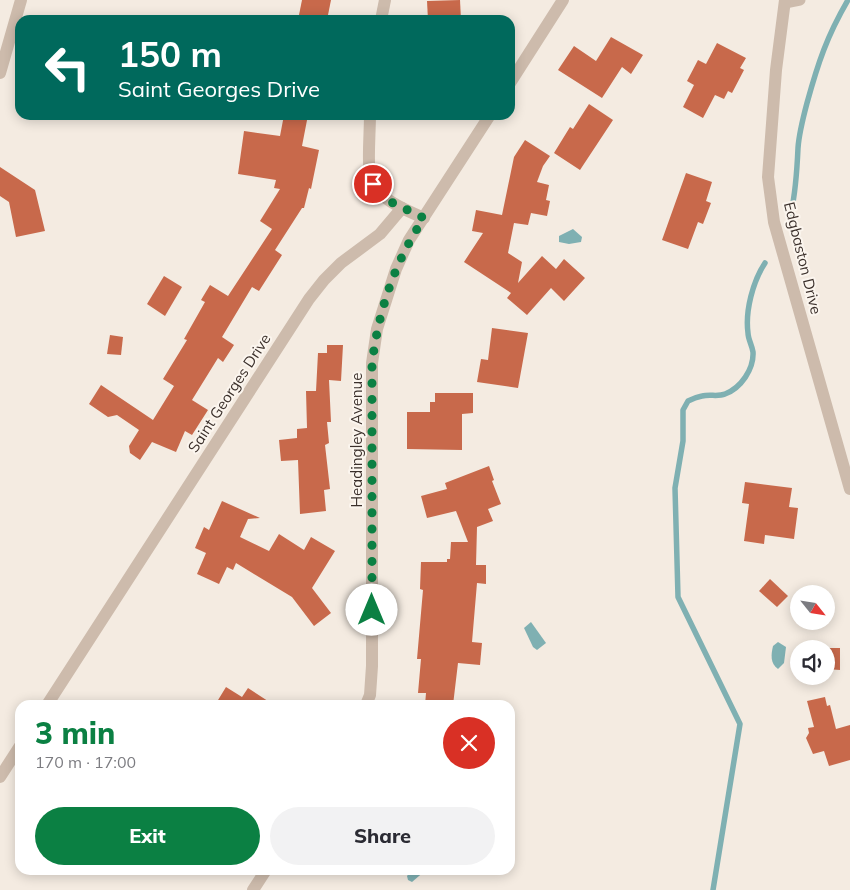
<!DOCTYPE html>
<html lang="en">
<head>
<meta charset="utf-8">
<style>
	body { margin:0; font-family:Mulish,sans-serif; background:#f2f2f3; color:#2b2b33; height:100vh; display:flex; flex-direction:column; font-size:19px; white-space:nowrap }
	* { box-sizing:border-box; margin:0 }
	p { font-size:16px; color:#7c7c81 }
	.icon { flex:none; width:28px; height:28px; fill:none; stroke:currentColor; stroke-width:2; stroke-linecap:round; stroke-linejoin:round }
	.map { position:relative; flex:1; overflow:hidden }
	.side { position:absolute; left:15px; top:700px; width:500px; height:175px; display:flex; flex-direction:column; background:#fff; border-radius:15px; box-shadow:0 2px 12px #0003 }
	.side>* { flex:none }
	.banner { position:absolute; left:15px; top:15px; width:500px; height:105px; border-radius:15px; box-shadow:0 2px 12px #0003; background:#00695c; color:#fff; overflow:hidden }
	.needle { width:32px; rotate:120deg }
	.tools { position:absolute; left:790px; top:585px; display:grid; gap:10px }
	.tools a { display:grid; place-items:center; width:45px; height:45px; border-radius:50%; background:#fff; box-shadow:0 2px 12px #0003; font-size:25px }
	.pin { position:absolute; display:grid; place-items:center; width:42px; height:42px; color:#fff; margin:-21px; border:2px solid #fff; border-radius:50%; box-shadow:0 1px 5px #0007 }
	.me { position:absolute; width:55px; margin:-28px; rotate:0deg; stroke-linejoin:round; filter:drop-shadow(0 0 4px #0008) }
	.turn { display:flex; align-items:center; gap:18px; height:105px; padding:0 20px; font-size:22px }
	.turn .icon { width:65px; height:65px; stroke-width:2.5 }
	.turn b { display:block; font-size:35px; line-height:42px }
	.round { display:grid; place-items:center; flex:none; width:52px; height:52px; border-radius:26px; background:#f2f2f3 }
	.summary { display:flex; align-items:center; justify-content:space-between; height:85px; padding:0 20px }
	h1 { font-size:30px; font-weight:800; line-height:38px; color:#0b8043 }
	.primary-button { display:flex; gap:10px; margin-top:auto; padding:10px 20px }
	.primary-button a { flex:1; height:58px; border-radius:30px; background:#0b8043; color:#fff; font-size:20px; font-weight:800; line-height:58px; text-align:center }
	.primary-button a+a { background:#f2f2f3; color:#2b2b33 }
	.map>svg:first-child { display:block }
</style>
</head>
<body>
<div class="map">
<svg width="850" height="890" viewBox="0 0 850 890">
	<rect width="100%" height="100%" fill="#f4ebe1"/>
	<!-- water -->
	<g fill="#7fb0b2">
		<path d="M573,229L582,237L581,242L569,244L559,242V236Z"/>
		<path d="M531,622L546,643L537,650L533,647L524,628Z"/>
		<path d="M778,642L786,647L784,663L778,669C770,663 771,655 773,646Z"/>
		<path d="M412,870H426L412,882L408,880L407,876Z"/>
	</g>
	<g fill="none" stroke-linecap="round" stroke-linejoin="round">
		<!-- stream -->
		<g stroke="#7fb0b2" stroke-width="5.5">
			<path d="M791,213C796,190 797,171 798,148C799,133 803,118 807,103C818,63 827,36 848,0"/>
			<path d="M713,890L740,724L678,597L675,488L683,441V410L688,401C692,399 697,397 702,396C710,394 718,397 725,394C741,388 754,369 753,352C752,345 748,339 748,333C745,311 753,281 765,263"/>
		</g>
	</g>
	<!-- building -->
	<g fill="#c8694b">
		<path d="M302,0H331L327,20H298Z"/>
		<path d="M460,0L461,20H428L427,1Z"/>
		<path d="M611,37L643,55L631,74L622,67L602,98L558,70L574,46L596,61Z"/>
		<path d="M717,43L746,58L740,68L744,70L732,93L728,91L724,99L715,95L703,118L683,107L694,85L687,81L698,60L706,64Z"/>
		<path d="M589,104L613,120L580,170L554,153L570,127L573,129Z"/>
		<path d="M284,115H308L302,146L319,150L311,189L309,188L304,208H302L275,250L282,255L259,291L252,287L222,337L234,345L223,362L218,358L192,400L208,410L192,435L185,431L176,452L152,442L140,460L130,453L129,446L139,430L117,415L108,417L89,404L101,385L153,420L174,386L163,379L187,340L184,339L205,302L201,300L210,285L228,296L272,229L260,221L280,189L274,188L276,180L238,174L244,131L280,136Z"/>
		<path d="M525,140L550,156L543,166L537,182L549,185L546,200L550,201L547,216L531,213L528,225L514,223L508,253L522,262L518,283L542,256L556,269L564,259L585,278L564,301L551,288L527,315L507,298L511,293L464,262L483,233L472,231L476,210L502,215L514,157Z"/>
		<path d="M0,167L35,190L45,231L16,237L9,202L0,196Z"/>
		<path d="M686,173L712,182L706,201L711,203L703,224L698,222L688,249L662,240Z"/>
		<path d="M164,276L182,287L165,316L147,304Z"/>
		<path d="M492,328L528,333L518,388L477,382L481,359L488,360Z"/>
		<path d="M110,335L123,337L121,355L107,354Z"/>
		<path d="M327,345H343L341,381L329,380L331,422H327L329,443L325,445L330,489L324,490L326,511L300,514L298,460L281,461L279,440L297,438V429L307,428L306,391H316L318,353H327Z"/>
		<path d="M435,393H473V413L462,414V450L407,449V412H430V402H435Z"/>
		<path d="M489,466L494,480L492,481L501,504L488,509L493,521L477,527L476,565H486V584L477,583L472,642L482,643L480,665L458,663L453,705H425L426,693H418L421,659H417L423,590L420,589L421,562H447V559H450L451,542H468L456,511L427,518L421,496L447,489L445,483Z"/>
		<path d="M745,482L792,488L789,507L798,508L794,539L765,535L764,544L744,541L749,504L742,503Z"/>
		<path d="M222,501L260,518L248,519L240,537L269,551L279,534L304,550L311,537L335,551L312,588L331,613L314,626L292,597L236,563L233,570L227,567L219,584L197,574L206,553L195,548L204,527L209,530Z"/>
		<path d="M770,579L788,596L777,607L759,591Z"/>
		<path d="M826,648H840V670L826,669Z"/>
		<path d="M226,687L242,697L248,688L274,705H215Z"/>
		<path d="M825,697L827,706L830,705L836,729L850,725V760L829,766L824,751L813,754L806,738L809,733L808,728L814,727L807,701Z"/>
	</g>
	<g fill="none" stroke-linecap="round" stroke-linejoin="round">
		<!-- lane -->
		<path stroke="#cdbbac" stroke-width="11" d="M785,3L800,0"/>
		<!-- street -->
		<g stroke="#cdbbac" stroke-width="12">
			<path d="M785,0L776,70L768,177L774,222L850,489"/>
			<path d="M381,20L385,0"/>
			<path d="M0,73L21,0"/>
			<path d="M510,83L563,0"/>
			<path d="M370,115C369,180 359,191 424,218"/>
			<path d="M47,705L309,299L324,280L341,263L380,234L402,208"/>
			<path d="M366,705L370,695L372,666V363L377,329L396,269L409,240L490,115"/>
			<path d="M0,777L20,746"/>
			<path d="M253,890L266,870"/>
		</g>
	</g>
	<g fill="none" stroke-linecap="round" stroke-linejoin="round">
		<!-- route -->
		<path stroke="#0b8043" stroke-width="9" stroke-dasharray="0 16.2" d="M372,610V363C379,310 394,263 424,218L387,200L373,184"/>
	</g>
	<g text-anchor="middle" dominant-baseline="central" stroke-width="4" stroke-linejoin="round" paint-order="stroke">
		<!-- street labels -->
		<g font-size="15" fill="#3b302b" stroke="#fbf5ee">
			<text transform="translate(803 258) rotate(76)">Edgbaston Drive</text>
			<text transform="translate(229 393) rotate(-57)">Saint Georges Drive</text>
			<text transform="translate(356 440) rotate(-90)">Headingley Avenue</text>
		</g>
	</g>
</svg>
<div class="tools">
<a><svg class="needle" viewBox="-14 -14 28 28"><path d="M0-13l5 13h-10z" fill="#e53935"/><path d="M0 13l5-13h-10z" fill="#7c7c81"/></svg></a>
<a><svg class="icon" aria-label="sound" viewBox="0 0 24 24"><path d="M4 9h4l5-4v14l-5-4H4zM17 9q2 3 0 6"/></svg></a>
</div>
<div class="pin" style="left:373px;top:184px;background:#d93025"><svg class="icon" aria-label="arrive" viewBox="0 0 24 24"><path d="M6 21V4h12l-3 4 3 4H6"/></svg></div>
<svg class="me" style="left:372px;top:610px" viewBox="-20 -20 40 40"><circle r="19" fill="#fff"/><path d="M0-13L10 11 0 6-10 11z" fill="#0b8043"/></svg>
<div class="banner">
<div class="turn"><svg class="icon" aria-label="left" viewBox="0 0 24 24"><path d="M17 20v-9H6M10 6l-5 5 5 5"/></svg><div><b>150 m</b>Saint Georges Drive</div></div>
</div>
<section class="side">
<div class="summary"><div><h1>3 min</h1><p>170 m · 17:00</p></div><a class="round" style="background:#d93025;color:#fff"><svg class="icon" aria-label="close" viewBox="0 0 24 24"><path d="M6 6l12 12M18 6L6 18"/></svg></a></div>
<div class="primary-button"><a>Exit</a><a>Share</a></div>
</section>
</div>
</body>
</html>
